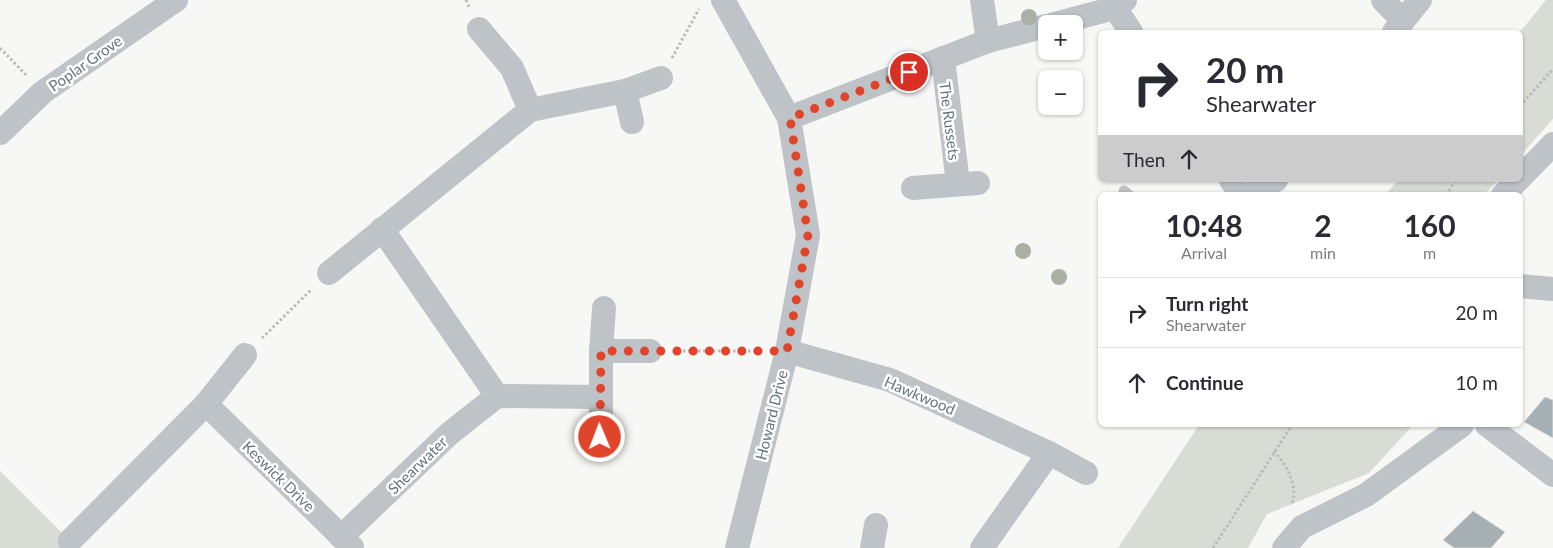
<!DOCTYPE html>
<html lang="en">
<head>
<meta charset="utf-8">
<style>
	body { margin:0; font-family:Lato,sans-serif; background:#f2f2f3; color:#2b2b33; height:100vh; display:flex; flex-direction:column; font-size:19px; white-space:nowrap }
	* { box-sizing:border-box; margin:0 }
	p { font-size:16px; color:#7c7c81 }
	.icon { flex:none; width:28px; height:28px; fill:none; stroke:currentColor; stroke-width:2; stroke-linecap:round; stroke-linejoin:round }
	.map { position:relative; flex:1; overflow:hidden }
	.panel { position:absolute; left:1098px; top:192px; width:425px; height:235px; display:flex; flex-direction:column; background:#fff; border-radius:8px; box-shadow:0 1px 4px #0004 }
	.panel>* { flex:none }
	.guide { position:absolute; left:1098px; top:30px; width:425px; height:152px; border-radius:8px; box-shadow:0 1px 4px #0004; background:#fff; color:#2b2b33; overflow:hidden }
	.fabs { position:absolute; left:1038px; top:15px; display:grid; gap:10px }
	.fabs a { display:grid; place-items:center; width:45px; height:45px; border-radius:8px; background:#fff; box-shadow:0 1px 4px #0004; font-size:25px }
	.pin { position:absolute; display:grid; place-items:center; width:42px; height:42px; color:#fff; margin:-21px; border:2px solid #fff; border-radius:50%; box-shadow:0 1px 5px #0007 }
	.me { position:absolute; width:55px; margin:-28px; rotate:359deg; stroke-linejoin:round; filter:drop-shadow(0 0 4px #0008) }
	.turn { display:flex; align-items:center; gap:18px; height:105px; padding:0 25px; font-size:22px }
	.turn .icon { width:65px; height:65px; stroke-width:2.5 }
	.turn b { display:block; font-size:35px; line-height:42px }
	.then { display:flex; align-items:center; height:48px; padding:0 25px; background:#0003; gap:10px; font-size:19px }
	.eta { display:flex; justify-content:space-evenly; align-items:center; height:85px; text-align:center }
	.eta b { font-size:30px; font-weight:700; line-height:35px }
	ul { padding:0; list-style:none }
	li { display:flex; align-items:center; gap:15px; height:70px; padding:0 25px; border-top:1px solid #e1e1e2 }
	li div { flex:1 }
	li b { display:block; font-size:19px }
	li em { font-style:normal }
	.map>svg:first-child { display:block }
</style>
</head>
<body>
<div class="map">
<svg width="1553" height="548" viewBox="0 0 1553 548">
	<rect width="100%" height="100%" fill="#f7f7f5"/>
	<!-- green -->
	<g fill="#d8dcd4">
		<path d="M1546,0H1553V119L1520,156V32Z"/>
		<path d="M1398,180H1498L1484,195H1385Z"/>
		<path d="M1199,425H1413L1369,473L1267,514L1248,548H1118Z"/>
		<path d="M0,471L70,541L76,548H0Z"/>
	</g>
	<!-- building -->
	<g fill="#a5afb4" stroke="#d9d9d7">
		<path d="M1545,397L1553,400V438L1524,422Z"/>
		<path d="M1473,511L1505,532L1491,548H1454L1443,540Z"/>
	</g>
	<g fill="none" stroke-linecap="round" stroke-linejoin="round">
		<!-- path -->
		<g stroke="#b9bcbf" stroke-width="3" stroke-dasharray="2.5 2.5" stroke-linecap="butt">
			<path d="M466,0L470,9"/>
			<path d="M0,48L26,75"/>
			<path d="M672,58L699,9"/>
			<path d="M1520,106L1553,69"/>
			<path d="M1446,195L1456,180"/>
			<path d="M262,338L311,290"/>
			<path d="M673,351H762"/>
			<path d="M1274,451C1287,467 1298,483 1292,504"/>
			<path d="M1213,548L1292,425"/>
		</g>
		<!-- lane -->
		<path stroke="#bec3c7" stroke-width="11" d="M1124,191L1129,195"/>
		<!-- street -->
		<g stroke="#bec3c7" stroke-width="24">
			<path d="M723,0L789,118L808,235L787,351L737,548"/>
			<path d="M982,0L988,41"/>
			<path d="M1383,0L1403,21"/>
			<path d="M1115,8L1131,32"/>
			<path d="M1054,24L1115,8L1125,0"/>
			<path d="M479,29L512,68L530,110"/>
			<path d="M1394,32L1420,0"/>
			<path d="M943,58L958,184"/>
			<path d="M625,91L632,122"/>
			<path d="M789,118L988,41L1046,26"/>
			<path d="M0,133L43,92L176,0"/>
			<path d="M1520,178L1553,144"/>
			<path d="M1231,180L1241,195"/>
			<path d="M913,188L978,183"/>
			<path d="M1250,195L1276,180"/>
			<path d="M1503,195L1518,180"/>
			<path d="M382,229L497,396"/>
			<path d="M329,273L530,110L625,91L661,78"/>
			<path d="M1520,286L1553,289"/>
			<path d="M601,351H650"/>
			<path d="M787,351L890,380L1049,453L1086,473"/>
			<path d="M206,404L352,547"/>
			<path d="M1487,425L1553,475"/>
			<path d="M601,437V351L604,308"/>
			<path d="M341,537L449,434L497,396L600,397"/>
			<path d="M70,541L206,404L245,355"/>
			<path d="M872,548L876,525"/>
			<path d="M982,548L1049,453"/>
			<path d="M1284,548L1302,527L1366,495L1462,425"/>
		</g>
	</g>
	<!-- trees -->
	<g fill="#a8b1a4">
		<circle cx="1029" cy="17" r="8"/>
		<circle cx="1023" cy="251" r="8"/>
		<circle cx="1059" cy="277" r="8"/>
	</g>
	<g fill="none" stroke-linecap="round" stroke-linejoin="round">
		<!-- route -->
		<path stroke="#e0452c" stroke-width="9" stroke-dasharray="0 16.2" d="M600,437L601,351H787L808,235L790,118L909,72"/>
	</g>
	<g text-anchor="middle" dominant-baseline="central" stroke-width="5" stroke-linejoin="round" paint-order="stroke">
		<!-- street labels -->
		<g font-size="15" fill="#63757f" stroke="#fff">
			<text transform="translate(85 63) rotate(-35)">Poplar Grove</text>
			<text transform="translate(950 121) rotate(83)">The Russets</text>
			<text transform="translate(920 395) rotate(23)">Hawkwood</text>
			<text transform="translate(771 415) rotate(-76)">Howard Drive</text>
			<text transform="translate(417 465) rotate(-44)">Shearwater</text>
			<text transform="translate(279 476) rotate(44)">Keswick Drive</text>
		</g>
	</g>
</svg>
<div class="fabs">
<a>+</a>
<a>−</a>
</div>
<div class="pin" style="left:909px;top:72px;background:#d93025"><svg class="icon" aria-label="arrive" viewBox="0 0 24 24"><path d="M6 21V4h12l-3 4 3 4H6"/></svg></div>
<svg class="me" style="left:600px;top:437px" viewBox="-20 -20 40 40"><circle r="17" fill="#e0452c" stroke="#fff" stroke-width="3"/><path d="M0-11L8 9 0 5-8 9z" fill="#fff"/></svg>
<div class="guide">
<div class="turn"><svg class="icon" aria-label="right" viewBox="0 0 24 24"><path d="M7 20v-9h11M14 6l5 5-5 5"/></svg><div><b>20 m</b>Shearwater</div></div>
<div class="then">Then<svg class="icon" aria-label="ahead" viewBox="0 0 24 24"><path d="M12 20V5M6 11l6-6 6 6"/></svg></div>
</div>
<section class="panel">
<div class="eta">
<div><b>10:48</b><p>Arrival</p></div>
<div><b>2</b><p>min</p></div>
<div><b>160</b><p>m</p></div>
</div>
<ul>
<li><svg class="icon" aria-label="right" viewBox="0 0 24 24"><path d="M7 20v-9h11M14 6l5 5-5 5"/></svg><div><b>Turn right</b><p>Shearwater</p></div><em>20 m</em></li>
<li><svg class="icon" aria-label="ahead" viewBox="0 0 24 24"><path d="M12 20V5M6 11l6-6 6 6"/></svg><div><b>Continue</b></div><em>10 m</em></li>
</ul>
</section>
</div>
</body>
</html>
